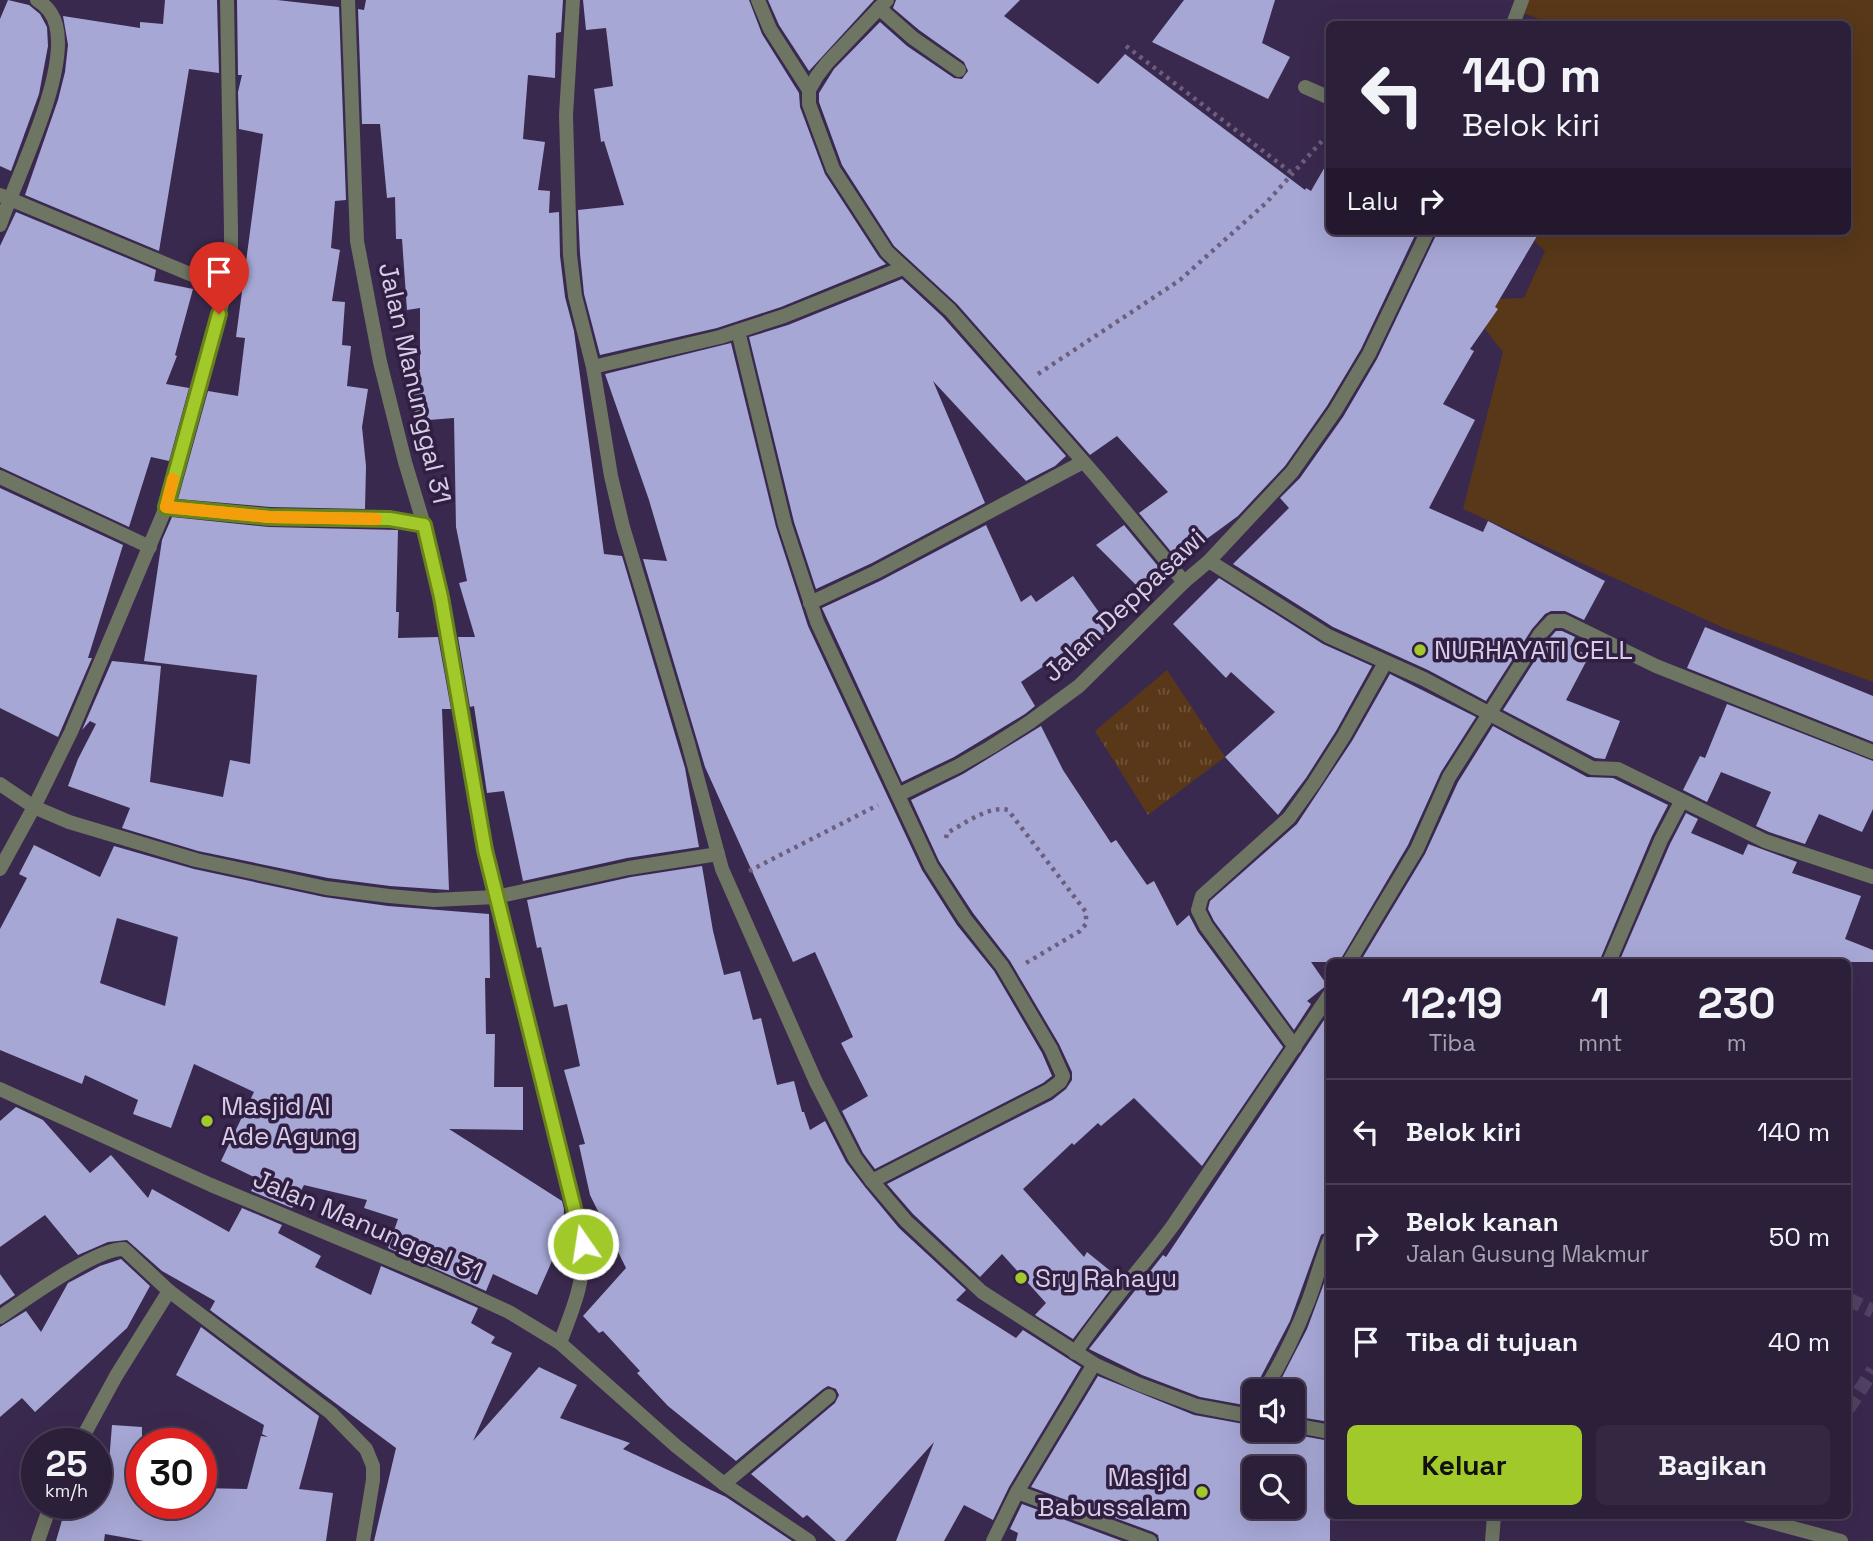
<!DOCTYPE html>
<html lang="id">
<head>
<meta charset="utf-8">
<style>
	body { margin:0; font-family:"Space Grotesk",sans-serif; background:#342742; color:#f1f3f6; height:100vh; display:flex; flex-direction:column; font-size:26px; white-space:nowrap }
	* { box-sizing:border-box; margin:0 }
	p { font-size:23px; color:#a6a2af }
	.icon { flex:none; width:38px; height:38px; fill:none; stroke:currentColor; stroke-width:2; stroke-linecap:round; stroke-linejoin:round }
	.map { position:relative; flex:1; overflow:hidden }
	.panel { position:absolute; left:1326px; top:959px; width:525px; height:560px; display:flex; flex-direction:column; background:#2c1f3a; border-radius:10px; box-shadow:0 7px 28px #0002,0 0 0 2px #483d54 }
	.panel>* { flex:none }
	.top-card { position:absolute; left:1326px; top:21px; width:525px; height:214px; border-radius:10px; box-shadow:0 7px 28px #0002,0 0 0 2px #483d54; background:#2c1f3a; color:#f1f3f6; overflow:hidden }
	.buttons { position:absolute; left:1242px; top:1379px; display:grid; gap:14px }
	.buttons a { display:grid; place-items:center; width:63px; height:63px; border-radius:10px; background:#2c1f3a; box-shadow:0 7px 28px #0002,0 0 0 2px #483d54; font-size:35px }
	.speed { position:absolute; left:21px; top:1428px; display:flex; gap:14px; font-size:35px; font-weight:700; text-align:center }
	.speed>* { display:grid; place-content:center; width:91px; height:91px; border-radius:50%; background:#2c1f3a; box-shadow:0 7px 28px #0002,0 0 0 2px #483d54; line-height:1 }
	.speed small { font-size:18px; font-weight:400 }
	.speed .limit { border:10px solid #d22; background:#fff; color:#111 }
	.pin { position:absolute; display:grid; place-items:center; width:60px; height:60px; color:#fff; margin:-72px -30px; border-radius:50% 50% 50% 0; rotate:-45deg; box-shadow:0 0 7px #0007 }
	.pin .icon { rotate:45deg }
	.me { position:absolute; width:77px; margin:-38px; rotate:347deg; stroke-linejoin:round; filter:drop-shadow(0 0 5px #0008) }
	.turn { display:flex; align-items:center; gap:24px; height:147px; padding:0 21px; font-size:32px }
	.turn .icon { width:91px; height:91px; stroke-width:2.5 }
	.turn b { display:block; font-size:49px; line-height:60px }
	.then { display:flex; align-items:center; height:66px; padding:0 21px; background:#0003; gap:14px; font-size:26px }
	.eta { display:flex; justify-content:space-evenly; align-items:center; height:119px; text-align:center }
	.eta b { font-size:42px; font-weight:700; line-height:49px }
	.primary-button { display:flex; gap:14px; margin-top:auto; padding:14px 21px }
	.primary-button a { flex:1; height:80px; border-radius:10px; background:#a1c92a; color:#111; font-size:28px; font-weight:700; line-height:80px; text-align:center }
	.primary-button a+a { background:#342742; color:#f1f3f6 }
	ul { padding:0; list-style:none }
	li { display:flex; align-items:center; gap:21px; height:105px; padding:0 21px; border-top:2px solid #483d54 }
	li div { flex:1 }
	li b { display:block; font-size:26px }
	li em { font-style:normal }
	.map>svg:first-child { display:block }
</style>
</head>
<body>
<div class="map">
<svg width="1873" height="1541" viewBox="0 0 1873 1541">
	<defs>
		<pattern id="park-tufts" width="24" height="20" patternUnits="userSpaceOnUse" patternTransform="scale(1.75)"><rect width="24" height="20" fill="#583818"/><path d="M3 7l-1-3M5 7V3M7 7l1-3M15 17l-1-3M17 17v-4M19 17l1-3" fill="none" stroke="#6f5439"/></pattern>
	</defs>
	<rect width="100%" height="100%" fill="#3a294e"/>
	<!-- grass -->
	<path fill="#583818" d="M1527,0H1873V682L1724,628L1463,509L1503,352L1485,329L1498,299L1524,298L1545,251L1524,231H1848V24H1552L1523,13Z"/>
	<!-- park -->
	<path fill="url(#park-tufts)" d="M1167,670L1225,757L1148,815L1095,731Z"/>
	<!-- building -->
	<g fill="#a6a7d5" fill-rule="evenodd">
		<path d="M8,0L29,5L40,14L47,27L48,46L39,94L11,171L0,166V19Z"/>
		<path d="M165,0H217L219,73L189,69L159,251L25,195L58,100L65,72L68,45L63,16L140,28V22L163,24Z"/>
		<path d="M237,0H277L339,7L346,200L335,201L331,248L340,250L332,301L345,302L342,345L351,346L347,386L368,389L362,427L366,466L365,509L270,507L178,499L208,391L238,396L245,338L236,337L263,134L239,129L238,92L242,75H238Z"/>
		<path d="M366,0H563L561,32L556,33L555,78L528,75L523,139L545,142L538,190L550,191L549,213L559,212L560,256L565,297L574,331L604,554L622,556L685,768L699,847L627,858L523,881L504,791L487,793L474,706L470,707L458,637H475L459,583L467,581L456,527L454,418L416,421L412,371L420,370V308L407,310L402,239H396L395,197L387,198L380,124H362L358,9L364,10Z"/>
		<path d="M583,0H749L762,34L799,93L800,107L825,174L879,257L886,264L781,307L717,328L600,355L584,294L580,254L578,210L624,205L604,141L601,142L594,89L613,86L606,28L586,30Z"/>
		<path d="M768,0H874L809,71L779,25Z"/>
		<path d="M896,0H1020L1004,16L1098,84L1125,54L1305,190L1306,188L1311,191L1330,158V231H1417L1361,349L1327,406L1285,466L1238,516L1178,560L1139,513L1168,492L1117,436L1090,455L957,304L894,246L842,165L819,102V93L834,69L880,22L907,46L954,78L962,79L968,71L964,62L919,30L893,8Z"/>
		<path d="M1184,0H1275L1262,43L1290,57L1268,99L1152,42Z"/>
		<path d="M16,212L156,270L154,281L193,289L175,355L177,356L166,384L189,388L169,461L151,457L129,527L0,467V246Z"/>
		<path d="M1438,231H1540L1495,307L1498,309L1470,349L1474,351L1443,404L1475,420L1429,508L1483,532L1488,521L1605,581L1584,620L1565,611H1551L1545,614L1532,629L1486,701L1428,670L1333,627L1233,564L1289,508L1280,498L1300,478L1343,417L1377,359Z"/>
		<path d="M902,279L943,317L1066,456L1055,466L1026,481L933,381L985,503L872,563L816,589L794,522L749,337L788,325Z"/>
		<path d="M731,343L776,527L808,626L922,870L957,925L994,971L1042,1053L1052,1076L1043,1083L875,1169L863,1153L842,1111L868,1096L841,1043L853,1037L815,952L793,962L705,767L643,559L667,561L649,500L605,374Z"/>
		<path d="M0,488L123,545L88,658H92L58,737L0,708Z"/>
		<path d="M172,517L269,527L398,530L396,612H399L398,638L438,637L451,709H442L449,890L390,886L328,878L198,851L122,828L130,808L68,786L78,759L96,724L90,721L82,730L112,661L161,666L150,782L223,797L230,760L250,764L257,675L144,661L162,540Z"/>
		<path d="M986,525L1021,602L1031,595L1036,602L1073,576L1111,629L1079,652L1074,645L1021,682L1035,706L1025,714L954,757L902,782L822,608L880,581Z"/>
		<path d="M1124,525L1162,571L1139,588L1096,545Z"/>
		<path d="M1219,578L1323,644L1372,666L1336,731L1306,778L1278,815L1225,757L1275,712L1231,672L1226,678L1173,624Z"/>
		<path d="M1705,627L1873,696V742L1687,668Z"/>
		<path d="M1556,631H1562L1575,637L1570,647L1589,656L1566,700L1620,721L1605,759L1595,758L1503,710L1548,640Z"/>
		<path d="M1390,674L1476,717L1441,772L1408,845L1339,962H1311L1327,985L1307,1001L1311,1004L1294,1030L1214,921L1208,909L1210,901L1297,824L1352,741Z"/>
		<path d="M1727,704L1873,761V809L1862,832L1819,814L1805,844L1769,832L1756,826L1771,792L1721,772L1707,802L1683,790L1700,756L1705,758Z"/>
		<path d="M1041,726L1063,770L1111,843L1116,840L1147,885L1154,881L1177,926L1189,915L1198,932L1283,1047L1202,1166L1134,1098L1101,1126L1098,1123L1074,1145L1072,1143L1023,1189L1084,1257L1087,1252L1119,1278L1073,1339L1035,1315L1046,1303L1002,1254L980,1277L913,1214L887,1184L1052,1100L1066,1089L1072,1080V1072L1059,1044L1010,961L973,913L939,861L911,800L963,774Z"/>
		<path d="M1493,726L1587,777L1613,778L1668,805L1652,836L1599,962H1360L1425,854L1458,782Z"/>
		<path d="M1686,813L1698,819L1691,833L1743,855L1748,844L1797,862L1792,873L1861,896L1845,939L1873,950V962H1619L1670,844Z"/>
		<path d="M34,845L100,877L114,846L194,869L324,897L388,906L489,914L490,978H485L486,1034H495L494,1087H523V1130L449,1129L562,1201L564,1209L563,1236L537,1295L493,1274L486,1291L388,1248L398,1219L364,1208L367,1200L304,1185L292,1208L251,1191L258,1179L221,1161L254,1092L194,1064L171,1128L133,1114L138,1100L85,1075L82,1084L0,1050V929L27,878L19,874ZM117,918L178,937L165,1006L100,983Z"/>
		<path d="M702,866L713,931L724,975L740,971L753,1020L761,1018L777,1085L794,1081L802,1112H804L810,1130L825,1121L846,1162L865,1187L899,1228L966,1290L956,1300L1016,1338L1023,1330L1081,1367L1009,1487L993,1520L964,1505L944,1541H896L934,1442L845,1541H836L807,1515L803,1518L751,1474L835,1403L839,1395L836,1389L828,1386L823,1389L736,1461L668,1406L637,1373L640,1371L603,1331L599,1333L583,1316L626,1268L590,1195L579,1145L585,1144L564,1070L580,1066L567,1004L554,1007L541,947L537,948L527,900L631,877Z"/>
		<path d="M1326,1017L1330,1020V1230L1321,1235L1290,1321L1256,1386L1255,1407L1200,1397L1142,1375L1089,1349L1163,1255L1166,1257Z"/>
		<path d="M16,1107L43,1120L90,1173L111,1155L148,1198L152,1189L229,1232L242,1208L282,1225L278,1233L321,1256L315,1267L371,1295L381,1266L478,1308L471,1323L495,1337L491,1343L512,1353L473,1441L539,1367L577,1385L560,1418L630,1443L623,1449L726,1497L792,1541H374L396,1448L210,1310L215,1301L162,1271L127,1240L108,1242L78,1255L45,1215L0,1247V1121Z"/>
		<path d="M121,1259L150,1286L127,1328L35,1412L22,1398L0,1417V1327L26,1311L41,1332L68,1283L100,1266Z"/>
		<path d="M1330,1267V1422L1293,1416V1391H1275L1307,1329Z"/>
		<path d="M0,1274L15,1295L0,1305Z"/>
		<path d="M201,1327L319,1416L299,1489L333,1493L326,1541H144L105,1534L104,1541H56L67,1503H96V1483L107,1487L112,1425L142,1427V1503H201V1488L247,1489L261,1436L268,1437L262,1434L264,1425L176,1375Z"/>
		<path d="M1098,1376L1194,1415L1255,1426V1430H1285L1291,1434L1330,1441V1541H1159L1158,1535L1153,1532L1031,1487ZM1255,1468H1293V1507H1255Z"/>
		<path d="M1022,1504L1122,1541H1016L1018,1533L1010,1529Z"/>
	</g>
	<g fill="none" stroke-linecap="round" stroke-linejoin="round">
		<!-- minor-tunnel -->
		<g stroke="#524265" stroke-width="14" stroke-dasharray="14 7" stroke-linecap="butt">
			<path d="M1848,1299L1873,1311"/>
			<path d="M1848,1409L1873,1370"/>
		</g>
		<!-- path -->
		<g stroke="#6c5e7f" stroke-width="4.5" stroke-dasharray="3.5 5" stroke-linecap="butt">
			<path d="M1126,46L1293,174"/>
			<path d="M1038,374L1180,280L1266,203L1330,132"/>
			<path d="M946,838L947,833C964,824 989,805 1008,810L1086,912V924L1080,931L1026,963"/>
			<path d="M749,871L878,805"/>
		</g>
		<!-- service -->
		<path stroke="#6e7562" stroke-width="14" d="M1305,87L1330,98"/>
		<!-- minor -->
		<g stroke="#6e7562" stroke-width="14">
			<path d="M348,0L357,241L380,362L405,462L424,525L441,597L485,850L496,897L583,1244C585,1282 573,1308 560,1343"/>
			<path d="M573,0L566,115L570,255L575,296L593,367L611,476L623,527L688,743L722,869L816,1082L855,1158L872,1181L906,1221L982,1292L1094,1364L1138,1384L1197,1406L1255,1417"/>
			<path d="M758,0L770,29L809,90"/>
			<path d="M887,0L827,63L817,76L809,90V104L833,169L887,252L950,310L1096,476L1184,582"/>
			<path d="M879,8L913,38L959,70"/>
			<path d="M1513,24L1522,0"/>
			<path d="M0,195L226,289"/>
			<path d="M0,225C17,176 69,74 56,25C53,13 47,6 37,0"/>
			<path d="M738,331L785,525L817,622L931,866L965,919L1002,966L1051,1049L1063,1076L1060,1082L1048,1091L872,1181"/>
			<path d="M593,367L720,337L784,316L903,268"/>
			<path d="M0,477L150,547"/>
			<path d="M166,507L269,517L390,519L424,525"/>
			<path d="M1209,561L1328,636L1424,679L1592,768L1618,769L1765,841L1873,877"/>
			<path d="M810,603L876,572L1083,462"/>
			<path d="M0,784L34,807L69,822L196,860L326,888L389,896L434,900L496,897L629,868L718,854"/>
			<path d="M898,795L958,766L991,747L1030,722L1079,686L1184,582L1209,561L1292,472L1335,411L1369,354L1428,231"/>
			<path d="M0,869L34,807L71,732L166,507L226,289L231,262V230L227,0"/>
			<path d="M1349,962L1417,849L1449,777L1540,634L1552,621H1564L1656,666L1873,752"/>
			<path d="M1609,962L1661,840L1681,802"/>
			<path d="M1295,1047L1206,926L1198,910L1202,896L1289,818L1314,783L1344,736L1385,663"/>
			<path d="M0,1089L211,1185L439,1280L509,1312L560,1343L676,1446L724,1484L809,1541"/>
			<path d="M0,1317C25,1300 96,1248 124,1249L169,1291L331,1413L366,1449L373,1466V1480L363,1541"/>
			<path d="M1075,1353C1105,1307 1142,1268 1174,1224L1330,994"/>
			<path d="M1094,1364L1017,1492L1150,1541"/>
			<path d="M1264,1391C1281,1363 1296,1333 1308,1302C1316,1281 1321,1260 1330,1239"/>
			<path d="M1293,1425L1330,1432"/>
			<path d="M79,1444L116,1376L169,1291"/>
			<path d="M724,1484L829,1396"/>
			<path d="M1749,1516L1841,1541"/>
			<path d="M38,1541L51,1503"/>
			<path d="M993,1541L1017,1492"/>
			<path d="M1492,1541L1494,1516"/>
		</g>
	</g>
	<g fill="none" stroke-linecap="round" stroke-linejoin="round">
		<defs>
			<path id="route" d="M219,314L166,507L269,517L390,519L424,525L441,597L485,850L583,1244"/>
		</defs>
		<!-- route casing -->
		<use href="#route" stroke="#69831b" stroke-width="18"/>
		<!-- route -->
		<use href="#route" stroke="#a1c92a" stroke-width="12"/>
		<!-- slow -->
		<path stroke="#f59e0b" stroke-width="12" d="M173,479L166,507L269,517L376,519"/>
	</g>
	<!-- markers -->
	<g fill="#a1c92a" stroke="#301f43" stroke-width="2.5">
		<circle cx="1420" cy="650" r="7"/>
		<circle cx="207" cy="1121" r="7"/>
		<circle cx="1021" cy="1278" r="7"/>
		<circle cx="1202" cy="1492" r="7"/>
	</g>
	<g text-anchor="middle" dominant-baseline="central" stroke-width="7" stroke-linejoin="round" paint-order="stroke">
		<!-- street labels -->
		<g font-size="26" fill="#d7cee5" stroke="#301f43">
			<text transform="translate(415 383) rotate(77)">Jalan Manunggal 31</text>
			<text transform="translate(1124 605) rotate(-43)">Jalan Deppasawi</text>
			<text transform="translate(368 1225) rotate(23)">Jalan Manunggal 31</text>
		</g>
		<!-- poi labels -->
		<g font-size="26" fill="#d7cee5" stroke="#301f43" text-anchor="start">
			<text x="1434" y="650">NURHAYATI CELL</text>
			<text x="221" y="1106">Masjid Al<tspan x="221" dy="30">Ade Agung</tspan></text>
			<text x="1035" y="1278">Sry Rahayu</text>
			<text x="1188" y="1477" text-anchor="end">Masjid<tspan x="1188" dy="30">Babussalam</tspan></text>
		</g>
	</g>
</svg>
<div class="buttons">
<a><svg class="icon" aria-label="sound" viewBox="0 0 24 24"><path d="M4 9h4l5-4v14l-5-4H4zM17 9q2 3 0 6"/></svg></a>
<a><svg class="icon" aria-label="search" viewBox="0 0 24 24"><circle cx="10" cy="10" r="6"/><path d="M15 15l6 6"/></svg></a>
</div>
<div class="speed"><div>25<small>km/h</small></div><div class="limit">30</div></div>
<div class="pin" style="left:219px;top:314px;background:#d93025"><svg class="icon" aria-label="arrive" viewBox="0 0 24 24"><path d="M6 21V4h12l-3 4 3 4H6"/></svg></div>
<svg class="me" style="left:583px;top:1244px" viewBox="-20 -20 40 40"><circle r="17" fill="#a1c92a" stroke="#fff" stroke-width="3"/><path d="M0-11L8 9 0 5-8 9z" fill="#fff"/></svg>
<div class="top-card">
<div class="turn"><svg class="icon" aria-label="left" viewBox="0 0 24 24"><path d="M17 20v-9H6M10 6l-5 5 5 5"/></svg><div><b>140 m</b>Belok kiri</div></div>
<div class="then">Lalu<svg class="icon" aria-label="right" viewBox="0 0 24 24"><path d="M7 20v-9h11M14 6l5 5-5 5"/></svg></div>
</div>
<section class="panel">
<div class="eta">
<div><b>12:19</b><p>Tiba</p></div>
<div><b>1</b><p>mnt</p></div>
<div><b>230</b><p>m</p></div>
</div>
<ul>
<li><svg class="icon" aria-label="left" viewBox="0 0 24 24"><path d="M17 20v-9H6M10 6l-5 5 5 5"/></svg><div><b>Belok kiri</b></div><em>140 m</em></li>
<li><svg class="icon" aria-label="right" viewBox="0 0 24 24"><path d="M7 20v-9h11M14 6l5 5-5 5"/></svg><div><b>Belok kanan</b><p>Jalan Gusung Makmur</p></div><em>50 m</em></li>
<li><svg class="icon" aria-label="arrive" viewBox="0 0 24 24"><path d="M6 21V4h12l-3 4 3 4H6"/></svg><div><b>Tiba di tujuan</b></div><em>40 m</em></li>
</ul>
<div class="primary-button"><a>Keluar</a><a>Bagikan</a></div>
</section>
</div>
</body>
</html>
